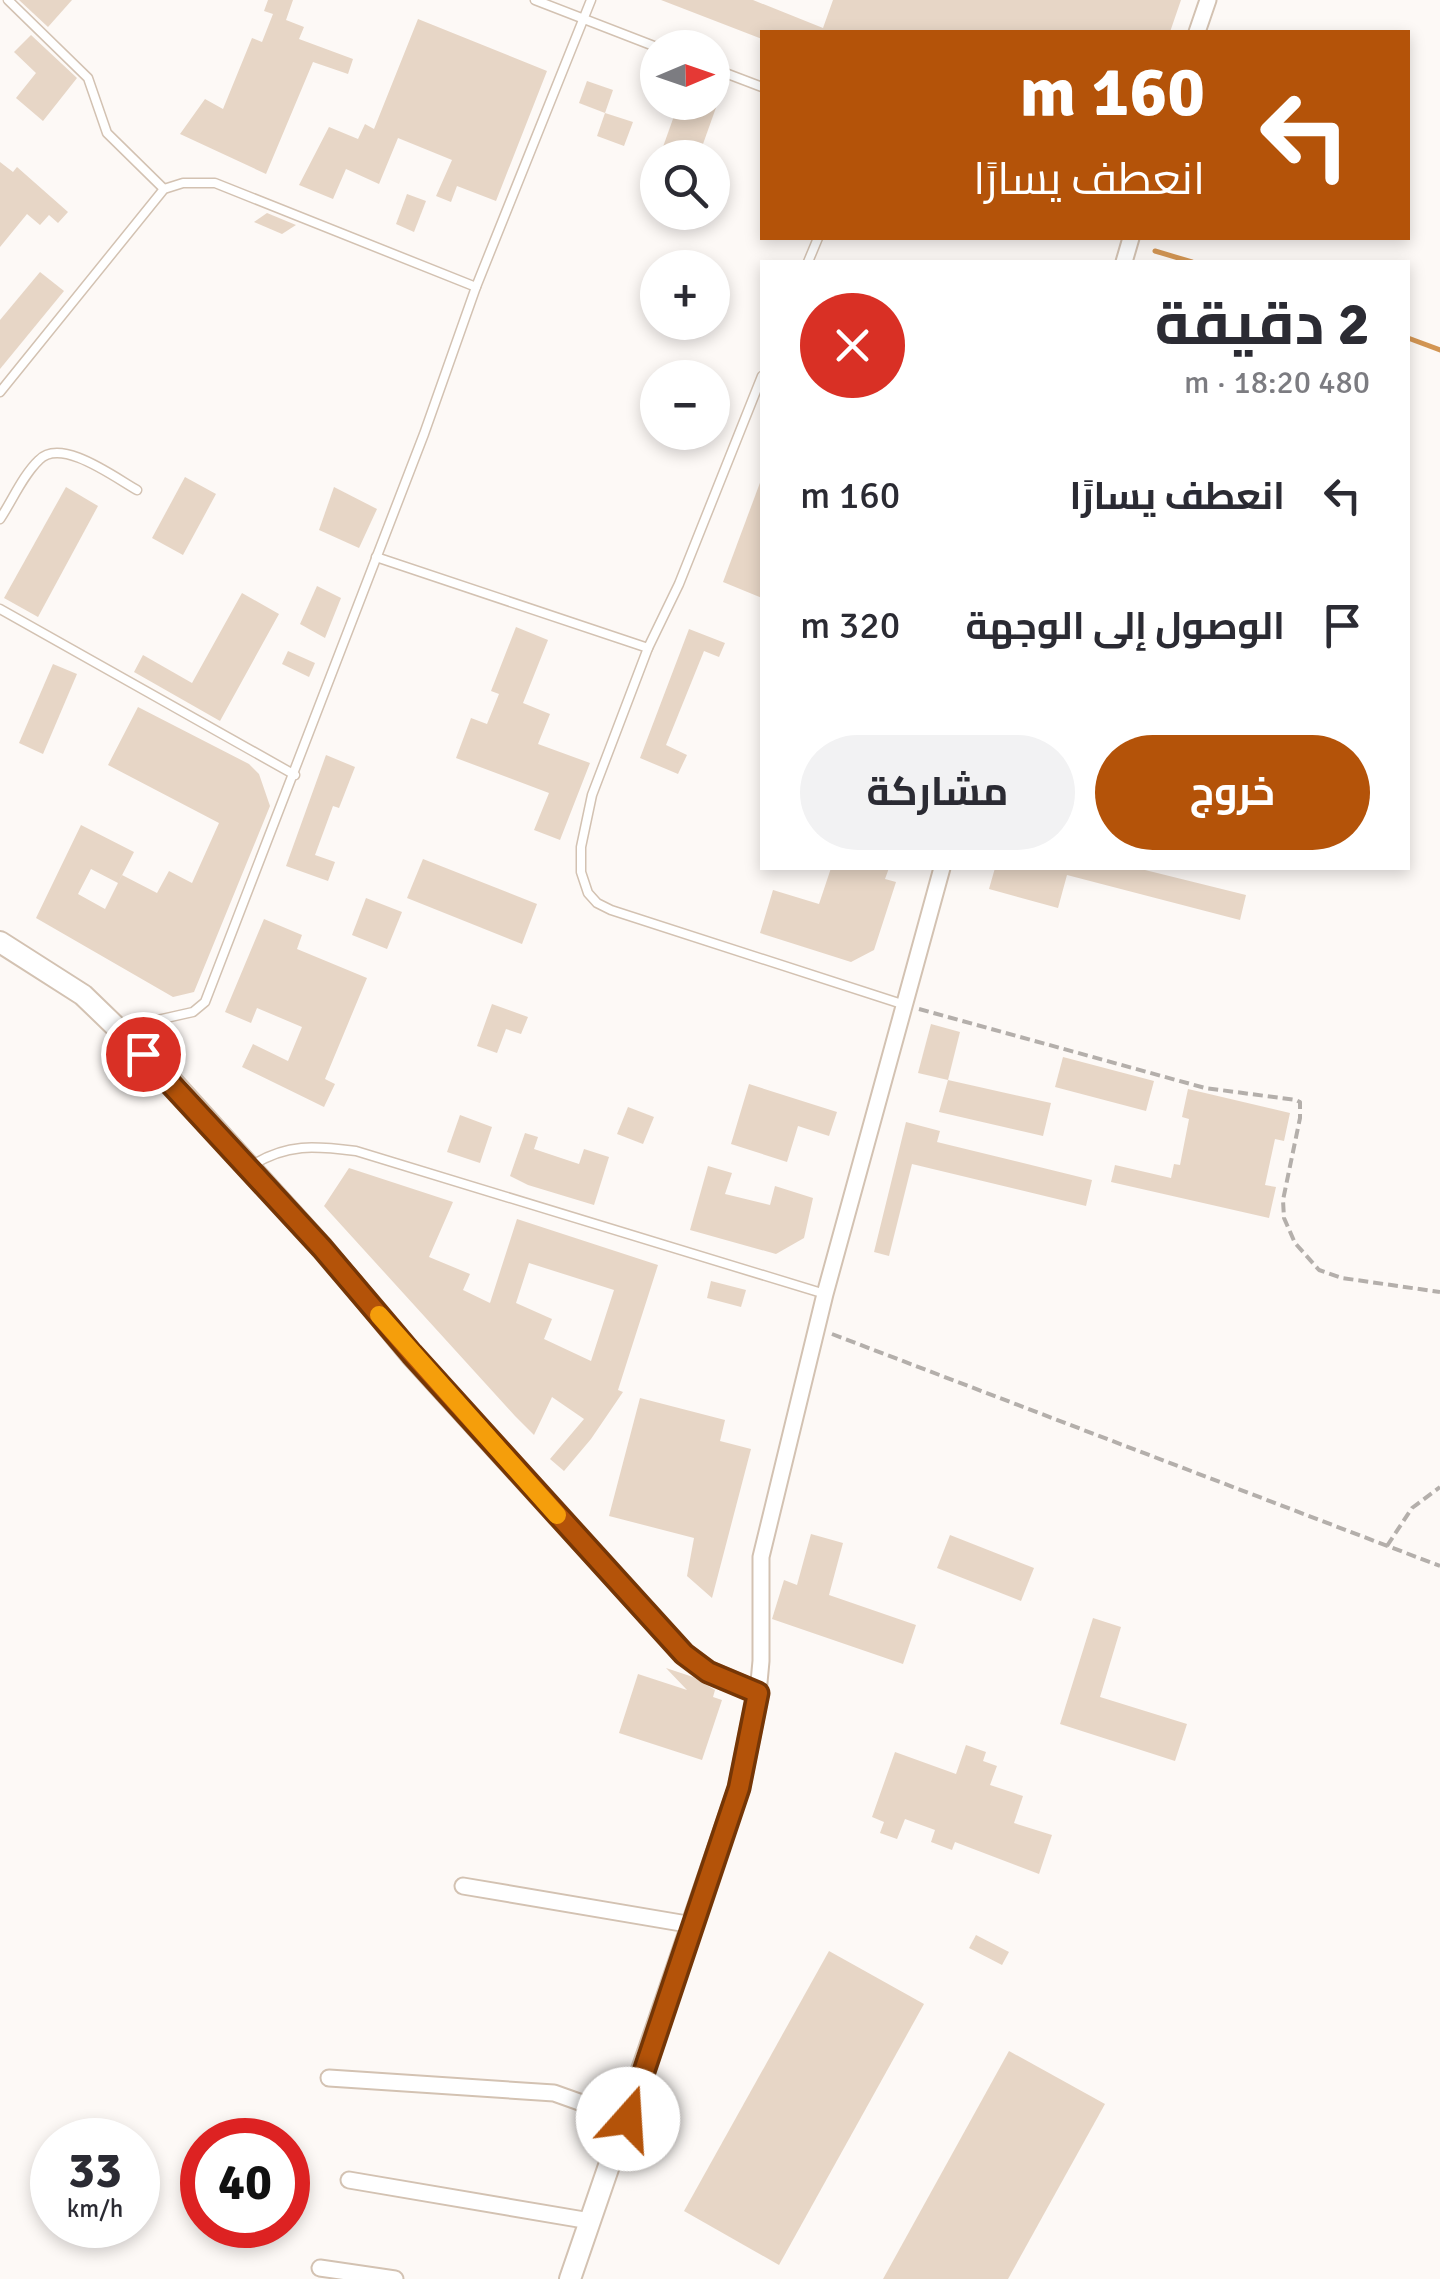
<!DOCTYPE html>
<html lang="ar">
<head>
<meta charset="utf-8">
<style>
	body { margin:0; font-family:Signika,Cairo,sans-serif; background:#f2f2f3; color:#2b2b33; direction:rtl; height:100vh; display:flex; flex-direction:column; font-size:38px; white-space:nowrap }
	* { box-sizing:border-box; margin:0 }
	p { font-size:32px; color:#7c7c81 }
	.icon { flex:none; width:55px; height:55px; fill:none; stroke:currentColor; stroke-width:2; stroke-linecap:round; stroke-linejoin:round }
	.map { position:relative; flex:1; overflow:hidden; direction:ltr }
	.side { position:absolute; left:760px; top:260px; width:650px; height:610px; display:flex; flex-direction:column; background:#fff; border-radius:0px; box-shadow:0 5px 15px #0003; direction:rtl }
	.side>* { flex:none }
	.top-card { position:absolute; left:760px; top:30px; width:650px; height:210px; border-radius:0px; box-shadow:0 5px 15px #0003; direction:rtl; background:#b45309; color:#fff; overflow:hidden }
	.needle { width:65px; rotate:88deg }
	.buttons { position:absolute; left:640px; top:30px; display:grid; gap:20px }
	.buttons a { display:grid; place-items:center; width:90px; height:90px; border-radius:50%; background:#fff; box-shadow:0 5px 15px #0003; font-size:50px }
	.speed { position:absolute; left:30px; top:2118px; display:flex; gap:20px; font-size:50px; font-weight:700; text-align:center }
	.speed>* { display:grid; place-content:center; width:130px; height:130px; border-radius:50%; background:#fff; box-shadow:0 5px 15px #0003; line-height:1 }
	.speed small { font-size:25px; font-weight:400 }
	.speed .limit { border:15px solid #d22; background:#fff; color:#111 }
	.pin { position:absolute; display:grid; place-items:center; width:85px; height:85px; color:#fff; margin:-42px; border:5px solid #fff; border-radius:50%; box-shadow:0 2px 10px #0007 }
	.me { position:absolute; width:110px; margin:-55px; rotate:19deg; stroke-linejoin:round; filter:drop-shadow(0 0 8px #0008) }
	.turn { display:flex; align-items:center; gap:35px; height:210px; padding:0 40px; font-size:45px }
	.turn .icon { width:130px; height:130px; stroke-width:2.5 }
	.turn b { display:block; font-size:70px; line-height:85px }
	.round { display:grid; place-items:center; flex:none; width:105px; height:105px; border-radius:52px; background:#f2f2f3 }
	.overview { display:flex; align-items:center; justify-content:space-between; height:170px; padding:0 40px }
	h1 { font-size:60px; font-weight:700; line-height:75px }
	.primary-button { display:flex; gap:20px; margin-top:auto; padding:20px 40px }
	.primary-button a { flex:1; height:115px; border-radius:60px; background:#b45309; color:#fff; font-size:40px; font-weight:700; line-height:115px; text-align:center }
	.primary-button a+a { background:#f2f2f3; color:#2b2b33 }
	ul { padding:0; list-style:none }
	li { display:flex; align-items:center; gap:30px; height:130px; padding:0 40px }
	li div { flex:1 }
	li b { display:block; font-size:38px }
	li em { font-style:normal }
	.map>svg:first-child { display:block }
</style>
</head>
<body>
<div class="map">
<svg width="1440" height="2279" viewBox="0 0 1440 2279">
	<rect width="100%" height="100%" fill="#fdf9f6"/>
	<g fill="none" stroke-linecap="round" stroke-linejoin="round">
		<!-- stream -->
		<g stroke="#d39654" stroke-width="5">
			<path d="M1155,251L1192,262"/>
			<path d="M1408,338L1440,350"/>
		</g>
	</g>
	<!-- building -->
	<g fill="#e7d6c6" fill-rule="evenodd">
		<path d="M19,0H72L48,27Z"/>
		<path d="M268,0H293L286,20L304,27L299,39L353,59L348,74L313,62L266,174L180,134L205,99L223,109L252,38L262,42L273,14L264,11Z"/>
		<path d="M661,0H753L823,28L833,0H1181L1170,32H762V39Z"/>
		<path d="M418,19L547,71L496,201L457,186L451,202L436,196L452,160L398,138L379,184L346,169L333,199L299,185L329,127L358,139L365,124L374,129Z"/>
		<path d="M31,35L77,78L43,121L16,98L36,73L14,52Z"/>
		<path d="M587,81L613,90L605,113L579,103Z"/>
		<path d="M679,102H718L698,158H659Z"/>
		<path d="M605,113L633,122L624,146L597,136Z"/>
		<path d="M0,162L13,172L17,167L68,212L58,223L49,215L40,225L27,214L0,247Z"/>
		<path d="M407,194L426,201L414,232L396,224Z"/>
		<path d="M267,213L296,225L282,234L254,222Z"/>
		<path d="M40,272L64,291L0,369V320Z"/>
		<path d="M185,477L216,494L183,555L152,538Z"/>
		<path d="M761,480L762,481V598L723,582Z"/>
		<path d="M66,487L98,506L38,617L4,598Z"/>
		<path d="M334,487L377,509L359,548L319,530Z"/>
		<path d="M317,586L341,598L325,638L300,624Z"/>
		<path d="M242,593L279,614L220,721L134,672L143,655L192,683Z"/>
		<path d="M516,627L548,640L523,703L550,714L538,744L590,763L560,840L534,830L549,793L456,758L471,718L487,724L499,694L491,691Z"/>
		<path d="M689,629L725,643L719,657L704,651L666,745L687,755L678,774L640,758Z"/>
		<path d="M288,651L315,663L309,677L282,664Z"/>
		<path d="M53,664L77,674L43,754L19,743Z"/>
		<path d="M138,707L249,764L259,774L270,806L194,992L173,997L36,918L81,825L134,852L118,883L91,869L78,894L105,909L122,875L157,893L169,871L192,883L219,823L108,765Z"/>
		<path d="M326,755L355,767L339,808L333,806L315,855L335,862L328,881L286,866Z"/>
		<path d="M423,859L537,904L522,944L407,898Z"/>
		<path d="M831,868H889L885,879L896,882L874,950L851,962L760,933L773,890L819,904Z"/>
		<path d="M995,868H1137L1246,895L1240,920L1067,875L1058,908L989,889Z"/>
		<path d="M366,898L402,912L387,949L352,935Z"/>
		<path d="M264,919L302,935L297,949L367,978L325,1079L335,1084L324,1107L242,1067L253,1044L288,1061L302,1027L257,1008L251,1023L225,1012Z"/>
		<path d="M492,1004L528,1017L521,1034L506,1029L497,1053L477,1046Z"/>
		<path d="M931,1024L960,1032L948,1080L918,1073Z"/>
		<path d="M1063,1057L1154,1081L1146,1111L1055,1087Z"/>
		<path d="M948,1080L1051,1103L1043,1136L939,1112Z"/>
		<path d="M749,1084L837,1112L829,1136L798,1126L787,1162L731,1144Z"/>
		<path d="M1188,1089L1290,1113L1284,1141L1275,1139L1265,1185L1276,1187L1269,1218L1111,1182L1115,1165L1171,1178L1174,1164L1180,1165L1189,1119L1182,1117Z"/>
		<path d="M628,1107L654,1117L643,1144L617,1134Z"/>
		<path d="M460,1115L492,1127L480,1163L447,1152Z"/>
		<path d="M906,1122L940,1131L937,1142L1092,1180L1086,1206L912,1164L889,1256L874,1252Z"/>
		<path d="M525,1133L538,1137L534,1149L579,1164L584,1149L609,1157L594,1205L528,1185L510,1176Z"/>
		<path d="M708,1166L732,1173L725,1194L770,1205L775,1186L813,1198L804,1238L776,1254L690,1230Z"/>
		<path d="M349,1168L453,1202L429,1257L470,1274L463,1290L490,1303L517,1219L658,1265L618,1390L623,1392L591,1439L564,1471L550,1459L584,1419L552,1397L534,1435L515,1416L324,1206ZM529,1263L614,1290L591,1361L544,1339L552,1319L516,1303Z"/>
		<path d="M711,1281L746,1290L741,1307L707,1298Z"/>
		<path d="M640,1398L725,1420L720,1441L751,1449L712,1598L687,1576L694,1538L609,1516Z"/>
		<path d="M811,1534L843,1543L829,1595L916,1625L903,1664L772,1619L784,1580L797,1585Z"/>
		<path d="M950,1535L1034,1568L1021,1601L937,1568Z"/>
		<path d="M1093,1618L1121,1627L1100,1697L1187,1724L1175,1761L1060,1724Z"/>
		<path d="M666,1668L693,1677L715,1690L713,1697L722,1700L702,1760L619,1733L638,1674L687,1690Z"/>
		<path d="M966,1745L986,1752L983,1761L997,1766L990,1785L1023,1796L1014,1823L1052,1835L1039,1874L955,1842L952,1850L931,1842L935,1830L905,1819L897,1839L880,1833L884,1822L872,1817L895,1752L956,1774Z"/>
		<path d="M976,1935L1009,1952L1002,1965L969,1948Z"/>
		<path d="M829,1951L924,2004L779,2265L684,2211Z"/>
		<path d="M1009,2051L1105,2104L1008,2279H883Z"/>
	</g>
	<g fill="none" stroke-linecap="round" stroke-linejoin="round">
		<defs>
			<g id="service">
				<path d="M8,0L88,78L107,133L164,189"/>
				<path d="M535,0L659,48"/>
				<path d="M712,68L762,87"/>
				<path d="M808,262L818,238"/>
				<path d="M762,376L679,584L648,648L592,795L581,847V872L588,893L597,903L611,910L905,1005"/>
				<path d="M0,392L164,189L183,183H215L476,287"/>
				<path d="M0,519C12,501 23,475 39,460C61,437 114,477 137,490"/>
				<path d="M376,557L648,648"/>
				<path d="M0,609L295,775"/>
				<path d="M122,1028L193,1012L205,1002L424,434L476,287L591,0"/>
				<path d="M251,1166C287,1143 315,1146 356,1151L825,1294"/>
			</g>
			<g id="minor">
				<path d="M1197,32L1208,0"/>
				<path d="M1124,262L1131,238"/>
				<path d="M758,1693L761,1661V1557L825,1294L942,868"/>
				<path d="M463,1886L693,1925"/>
				<path d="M329,2078L554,2093L627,2119"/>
				<path d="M349,2180L590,2221"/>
				<path d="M320,2268L395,2279"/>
			</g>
			<path id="tertiary" d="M0,942L83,995L169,1078L323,1248L411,1355L684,1654L709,1672L758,1693L739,1788L570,2279"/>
		</defs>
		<!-- service casing -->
		<use href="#service" stroke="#d3c2b2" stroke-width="11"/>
		<!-- minor casing -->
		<use href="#minor" stroke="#d3c2b2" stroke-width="19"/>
		<!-- tertiary casing -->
		<use href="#tertiary" stroke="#d3c2b2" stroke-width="24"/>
		<!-- path -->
		<g stroke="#b4afab" stroke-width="4" stroke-dasharray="10 5" stroke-linecap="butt">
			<path d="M919,1009L1205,1088L1296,1100L1300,1102V1118L1283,1200L1284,1218L1295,1243L1319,1270L1342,1278L1440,1292"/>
			<path d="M832,1334L1440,1566"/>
			<path d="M1387,1546L1412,1508L1440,1487"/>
		</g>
		<!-- service -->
		<use href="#service" stroke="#fff" stroke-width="8"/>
		<!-- minor -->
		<use href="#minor" stroke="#fff" stroke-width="15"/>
		<!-- tertiary -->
		<use href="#tertiary" stroke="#fff" stroke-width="20"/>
	</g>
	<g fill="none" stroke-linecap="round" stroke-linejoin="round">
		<defs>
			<path id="route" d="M143,1054L322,1248L412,1354L684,1654L708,1672L758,1693L739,1788L628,2119"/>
		</defs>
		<!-- route casing -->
		<use href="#route" stroke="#753606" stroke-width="25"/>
		<!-- route -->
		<use href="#route" stroke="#b45309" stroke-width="18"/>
		<!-- slow -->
		<path stroke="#f59e0b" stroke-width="18" d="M379,1315L557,1515"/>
	</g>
</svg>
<div class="buttons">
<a><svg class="needle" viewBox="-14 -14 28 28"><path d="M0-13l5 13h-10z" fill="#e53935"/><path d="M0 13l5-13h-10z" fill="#7c7c81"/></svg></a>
<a><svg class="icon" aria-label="search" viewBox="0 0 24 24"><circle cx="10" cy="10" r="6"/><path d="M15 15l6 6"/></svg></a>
<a>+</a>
<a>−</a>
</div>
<div class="speed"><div>33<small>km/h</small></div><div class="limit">40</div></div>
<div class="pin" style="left:143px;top:1054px;background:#d93025"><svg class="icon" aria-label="arrive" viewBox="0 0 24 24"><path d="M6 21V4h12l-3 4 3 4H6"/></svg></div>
<svg class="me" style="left:628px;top:2119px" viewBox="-20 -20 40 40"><circle r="19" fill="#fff"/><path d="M0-13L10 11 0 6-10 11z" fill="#b45309"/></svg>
<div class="top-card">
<div class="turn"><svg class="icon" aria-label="left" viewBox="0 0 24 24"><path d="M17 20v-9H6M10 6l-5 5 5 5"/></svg><div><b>160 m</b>انعطف يسارًا</div></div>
</div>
<section class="side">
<div class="overview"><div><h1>2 دقيقة</h1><p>480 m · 18:20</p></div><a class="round" style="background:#d93025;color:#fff"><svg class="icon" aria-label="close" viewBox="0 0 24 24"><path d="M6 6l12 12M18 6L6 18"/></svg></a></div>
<ul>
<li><svg class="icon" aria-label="left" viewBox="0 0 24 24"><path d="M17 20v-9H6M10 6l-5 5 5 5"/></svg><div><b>انعطف يسارًا</b></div><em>160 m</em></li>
<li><svg class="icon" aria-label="arrive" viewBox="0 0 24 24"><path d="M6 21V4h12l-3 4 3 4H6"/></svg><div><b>الوصول إلى الوجهة</b></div><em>320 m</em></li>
</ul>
<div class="primary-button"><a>خروج</a><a>مشاركة</a></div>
</section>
</div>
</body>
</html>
